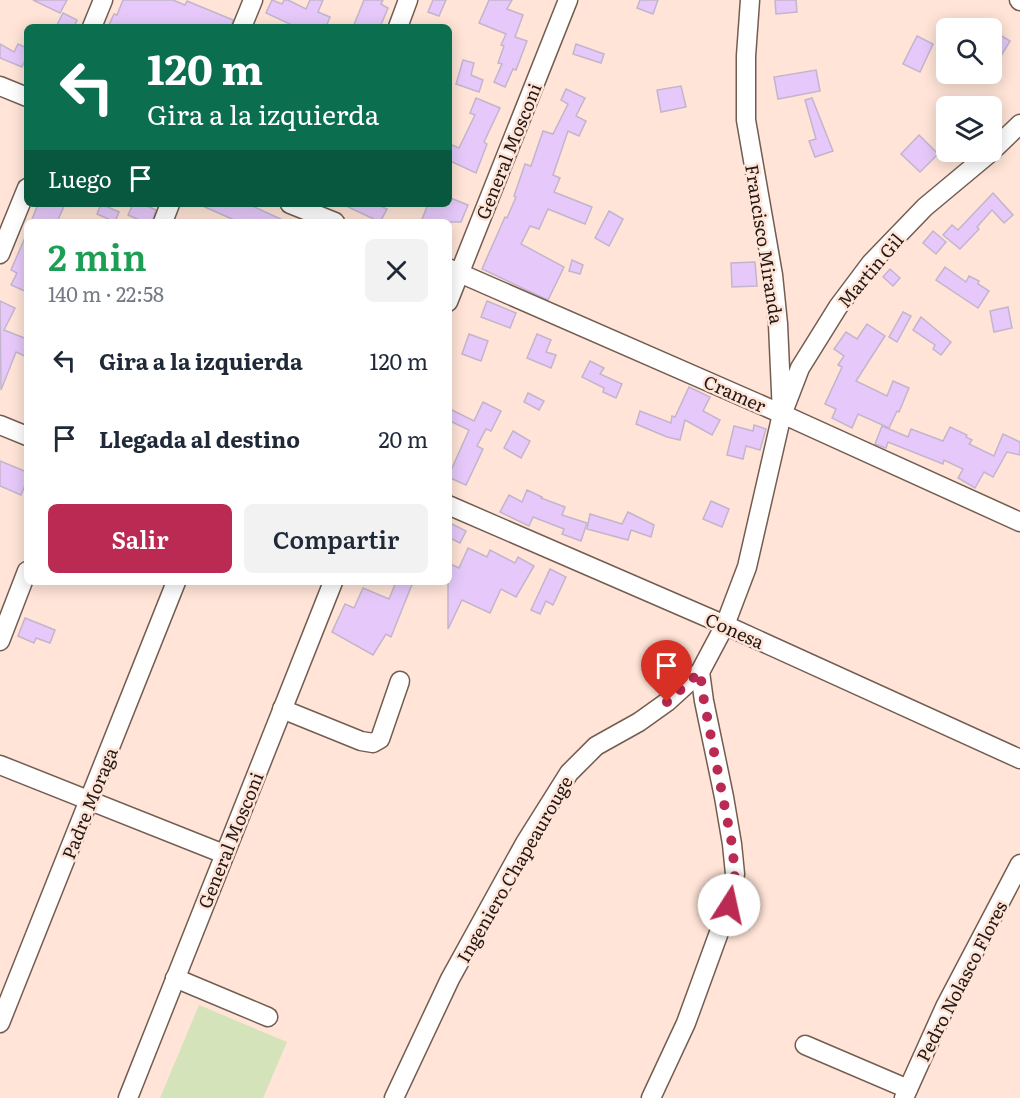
<!DOCTYPE html>
<html lang="es">
<head>
<meta charset="utf-8">
<style>
	body { margin:0; font-family:Literata,serif; background:#f2f2f3; color:#1f2937; height:100vh; display:flex; flex-direction:column; font-size:22px; white-space:nowrap }
	* { box-sizing:border-box; margin:0 }
	p { font-size:20px; color:#747a83 }
	.icon { flex:none; width:33px; height:33px; fill:none; stroke:currentColor; stroke-width:2; stroke-linecap:round; stroke-linejoin:round }
	.map { position:relative; flex:1; overflow:hidden }
	.drawer { position:absolute; left:24px; top:219px; width:428px; height:366px; display:flex; flex-direction:column; background:#fff; border-radius:9px; box-shadow:0 3px 15px #0003 }
	.drawer>* { flex:none }
	.banner { position:absolute; left:24px; top:24px; width:428px; height:183px; border-radius:9px; box-shadow:0 3px 15px #0003; background:#0b6e4f; color:#fff; overflow:hidden }
	.buttons { position:absolute; left:936px; top:18px; display:grid; gap:12px }
	.buttons a { display:grid; place-items:center; width:66px; height:66px; border-radius:9px; background:#fff; box-shadow:0 3px 15px #0003; font-size:30px }
	.pin { position:absolute; display:grid; place-items:center; width:51px; height:51px; color:#fff; margin:-62px -26px; border-radius:50% 50% 50% 0; rotate:-45deg; box-shadow:0 0 6px #0007 }
	.pin .icon { rotate:45deg }
	.me { position:absolute; width:66px; margin:-33px; rotate:10deg; stroke-linejoin:round; filter:drop-shadow(0 0 4px #0008) }
	.turn { display:flex; align-items:center; gap:21px; height:126px; padding:0 24px; font-size:27px }
	.turn .icon { width:78px; height:78px; stroke-width:2.5 }
	.turn b { display:block; font-size:42px; line-height:51px }
	.then { display:flex; align-items:center; height:57px; padding:0 24px; background:#0003; gap:12px; font-size:22px }
	.round { display:grid; place-items:center; flex:none; width:63px; height:63px; border-radius:9px; background:#f2f2f3 }
	.summary { display:flex; align-items:center; justify-content:space-between; height:102px; padding:0 24px }
	h1 { font-size:36px; font-weight:600; line-height:45px; color:#1e9e55 }
	.action { display:flex; gap:12px; margin-top:auto; padding:12px 24px }
	.action a { flex:1; height:69px; border-radius:9px; background:#ba2a52; color:#fff; font-size:24px; font-weight:600; line-height:69px; text-align:center }
	.action a+a { background:#f2f2f3; color:#1f2937 }
	ul { padding:0; list-style:none }
	li { display:flex; align-items:center; gap:18px; height:78px; padding:0 24px }
	li div { flex:1 }
	li b { display:block; font-size:22px }
	li em { font-style:normal }
	.map>svg:first-child { display:block }
</style>
</head>
<body>
<div class="map">
<svg width="1020" height="1098" viewBox="0 0 1020 1098">
	<rect width="100%" height="100%" fill="#ffe4d7"/>
	<!-- green -->
	<path fill="#d5e3ba" d="M199,1005L287,1042L263,1098H160Z"/>
	<!-- building -->
	<g fill="#e6c9fa" stroke="#c3b5cc" stroke-width="1.5">
		<path d="M33,0H67L60,13Z"/>
		<path d="M123,0H173L185,5L187,1L233,20L231,27H108L114,14L117,15Z"/>
		<path d="M272,0L282,4L284,0H288L306,9L310,0H323L318,12L330,17L326,27H296L266,13Z"/>
		<path d="M364,0H383L381,4L388,8L380,27H353Z"/>
		<path d="M433,0H446L439,16L428,12Z"/>
		<path d="M489,0H512L507,9L523,15L515,37L527,41L516,70L513,69L505,87L494,82L502,64L498,63L504,46L501,45L506,34L479,23Z"/>
		<path d="M640,0H658L653,14L637,8Z"/>
		<path d="M775,0H796L797,12L776,14Z"/>
		<path d="M63,13L77,20L74,27H56Z"/>
		<path d="M992,30L1010,41L992,71Z"/>
		<path d="M917,36L933,44L920,72L903,64Z"/>
		<path d="M0,44L14,52L18,44L27,48V56L22,67L0,58Z"/>
		<path d="M576,44L604,54L601,63L573,54Z"/>
		<path d="M463,60L474,63L471,75L483,80L479,92L456,84Z"/>
		<path d="M816,70L820,91L778,99L774,77Z"/>
		<path d="M681,86L686,107L661,112L657,90Z"/>
		<path d="M566,89L585,98L576,116L586,121L579,136L568,131L553,175L560,178L554,192L592,207L585,224L548,209L539,229L530,226L521,244L564,267L548,300L482,269L505,217L507,218L516,197L514,196L525,164L531,166L543,131L553,134L568,104L561,100Z"/>
		<path d="M476,98L500,108L484,142L487,144L476,173L448,160V152L452,145L459,148L475,115L470,113Z"/>
		<path d="M812,98L833,151L815,157L809,141L816,139L805,100Z"/>
		<path d="M919,135L938,154L920,172L901,154Z"/>
		<path d="M993,193L1013,215L1004,223L992,210L977,227L979,229L960,249L943,235L952,225L958,230Z"/>
		<path d="M448,197L468,205L461,222H421L428,204H448Z"/>
		<path d="M38,204H65L57,222H31Z"/>
		<path d="M101,204L119,212L115,222L97,214Z"/>
		<path d="M133,204H143L156,210L152,222H144L128,215Z"/>
		<path d="M198,204H248L287,222H231L232,219Z"/>
		<path d="M342,204H376L387,209L380,222Z"/>
		<path d="M609,211L623,219L609,246L595,238Z"/>
		<path d="M933,231L946,242L936,254L923,243Z"/>
		<path d="M27,233V292L11,285L17,273L11,270Z"/>
		<path d="M572,260L583,265L580,274L569,271Z"/>
		<path d="M755,262L757,286L732,287L731,263Z"/>
		<path d="M945,267L966,282L969,276L979,281L978,284L989,291L978,308L936,280Z"/>
		<path d="M890,269L900,278L893,286L883,277Z"/>
		<path d="M0,301L15,308L4,330L27,339V357L16,352L1,390Z"/>
		<path d="M487,301L516,313L510,328L481,317Z"/>
		<path d="M1008,307L1012,328L994,332L990,311Z"/>
		<path d="M903,312L911,316L897,342L889,337Z"/>
		<path d="M921,317L951,342L941,355L933,349L935,345L913,330Z"/>
		<path d="M867,324L885,336L856,381L887,396L893,381L909,388L899,412L897,411L889,428L858,414L852,428L832,418L836,409L825,404L842,367L838,365L844,356L834,349L846,332L857,339Z"/>
		<path d="M469,334L488,341L481,361L462,354Z"/>
		<path d="M537,334L551,340L546,352L556,355L551,368L527,358Z"/>
		<path d="M590,361L604,368L600,374L622,384L616,398L603,392L604,388L582,377Z"/>
		<path d="M689,387L710,397L703,411L720,420L712,435L685,420L680,440L667,437L636,424L640,411L671,423L672,416L675,417Z"/>
		<path d="M528,393L544,401L539,410L524,402Z"/>
		<path d="M483,402L501,411L491,431L486,429L477,446L483,449L466,485L448,477L469,430L448,420V408L474,421Z"/>
		<path d="M754,425L766,429L760,450L746,446L743,459L727,455L734,426L753,431Z"/>
		<path d="M882,426L908,437L911,429L943,441L950,427L967,435L966,437L972,440L969,444L994,456L1003,434L1020,442V455L1007,452L993,477L984,472L975,488L958,478L963,469L944,460L943,464L888,442L886,448L875,444Z"/>
		<path d="M513,431L530,441L521,458L504,448Z"/>
		<path d="M0,461L27,472V480L21,495L0,486Z"/>
		<path d="M527,490L542,497L541,498L565,507L562,515L587,523L581,541L562,534L564,529L533,517L529,526L500,512L509,495L522,502Z"/>
		<path d="M711,501L729,509L722,527L703,519Z"/>
		<path d="M628,512L654,525L651,537L631,530L628,540L587,529L590,514L622,524Z"/>
		<path d="M448,522L466,531L460,543L448,537Z"/>
		<path d="M468,548L487,557L490,550L515,563L518,557L534,566L516,597L501,589L490,613L462,600L448,629V563L459,568Z"/>
		<path d="M550,569L566,577L553,605L546,601L540,614L531,610Z"/>
		<path d="M396,582H413L391,637L386,634L373,655L332,632L345,604L354,608L363,588L389,599Z"/>
		<path d="M25,618L55,630L50,643L36,638L34,643L18,636Z"/>
	</g>
	<g fill="none" stroke-linecap="round" stroke-linejoin="round">
		<defs>
			<g id="minor">
				<path d="M1019,0L1020,1"/>
				<path d="M92,27L103,0"/>
				<path d="M242,27L253,0"/>
				<path d="M398,27L408,0"/>
				<path d="M0,86L27,97"/>
				<path d="M992,151L1020,124"/>
				<path d="M290,204L335,222"/>
				<path d="M163,222L170,204"/>
				<path d="M0,254L27,188"/>
				<path d="M448,268L782,414L1020,522"/>
				<path d="M448,302L568,0"/>
				<path d="M785,407L800,368L838,307L871,263L925,207L991,152"/>
				<path d="M0,425L27,436"/>
				<path d="M448,505L725,625L1020,759"/>
				<path d="M0,641L27,571"/>
				<path d="M282,709L361,741L373,743L380,739L400,681"/>
				<path d="M0,765L224,854"/>
				<path d="M175,978L268,1017"/>
				<path d="M0,1023L176,582"/>
				<path d="M805,1045L908,1089"/>
				<path d="M128,1098L333,582"/>
				<path d="M394,1098L450,979L525,843L569,773L596,746L639,722L667,702L700,672L725,625L747,567L782,414L778,324L773,275L746,120V56L750,0"/>
				<path d="M651,1098L686,1023L729,905L735,874L732,844L724,797L704,701L700,672"/>
				<path d="M904,1098L945,1007L1020,864"/>
			</g>
		</defs>
		<!-- minor casing -->
		<use href="#minor" stroke="#735d51" stroke-width="21"/>
		<!-- minor -->
		<use href="#minor" stroke="#fff" stroke-width="18"/>
	</g>
	<g fill="none" stroke-linecap="round" stroke-linejoin="round">
		<!-- route -->
		<path stroke="#ba2a52" stroke-width="10" stroke-dasharray="0 18" d="M667,702L700,672L704,701L732,844L735,874L729,905"/>
	</g>
	<g text-anchor="middle" dominant-baseline="central" stroke-width="5" stroke-linejoin="round" paint-order="stroke">
		<!-- street labels -->
		<g font-size="18" fill="#231a15" stroke="#ffe4d7">
			<text transform="translate(508 151) rotate(-68)">General Mosconi</text>
			<text transform="translate(765 244) rotate(81)">Francisco Miranda</text>
			<text transform="translate(870 270) rotate(-50)">Martin Gil</text>
			<text transform="translate(735 393) rotate(24)">Cramer</text>
			<text transform="translate(735 630) rotate(24)">Conesa</text>
			<text transform="translate(89 803) rotate(-68)">Padre Moraga</text>
			<text transform="translate(230 840) rotate(-68)">General Mosconi</text>
			<text transform="translate(514 869) rotate(-60)">Ingeniero Chapeaurouge</text>
			<text transform="translate(961 981) rotate(-63)">Pedro Nolasco Flores</text>
		</g>
	</g>
</svg>
<div class="buttons">
<a><svg class="icon" aria-label="search" viewBox="0 0 24 24"><circle cx="10" cy="10" r="6"/><path d="M15 15l6 6"/></svg></a>
<a><svg class="icon" aria-label="layers" viewBox="0 0 24 24"><path d="M12 4l9 5-9 5-9-5zM3 14l9 5 9-5"/></svg></a>
</div>
<div class="pin" style="left:667px;top:702px;background:#d93025"><svg class="icon" aria-label="arrive" viewBox="0 0 24 24"><path d="M6 21V4h12l-3 4 3 4H6"/></svg></div>
<svg class="me" style="left:729px;top:905px" viewBox="-20 -20 40 40"><circle r="19" fill="#fff"/><path d="M0-13L10 11 0 6-10 11z" fill="#ba2a52"/></svg>
<div class="banner">
<div class="turn"><svg class="icon" aria-label="left" viewBox="0 0 24 24"><path d="M17 20v-9H6M10 6l-5 5 5 5"/></svg><div><b>120 m</b>Gira a la izquierda</div></div>
<div class="then">Luego<svg class="icon" aria-label="arrive" viewBox="0 0 24 24"><path d="M6 21V4h12l-3 4 3 4H6"/></svg></div>
</div>
<section class="drawer">
<div class="summary"><div><h1>2 min</h1><p>140 m · 22:58</p></div><a class="round"><svg class="icon" aria-label="close" viewBox="0 0 24 24"><path d="M6 6l12 12M18 6L6 18"/></svg></a></div>
<ul>
<li><svg class="icon" aria-label="left" viewBox="0 0 24 24"><path d="M17 20v-9H6M10 6l-5 5 5 5"/></svg><div><b>Gira a la izquierda</b></div><em>120 m</em></li>
<li><svg class="icon" aria-label="arrive" viewBox="0 0 24 24"><path d="M6 21V4h12l-3 4 3 4H6"/></svg><div><b>Llegada al destino</b></div><em>20 m</em></li>
</ul>
<div class="action"><a>Salir</a><a>Compartir</a></div>
</section>
</div>
</body>
</html>
